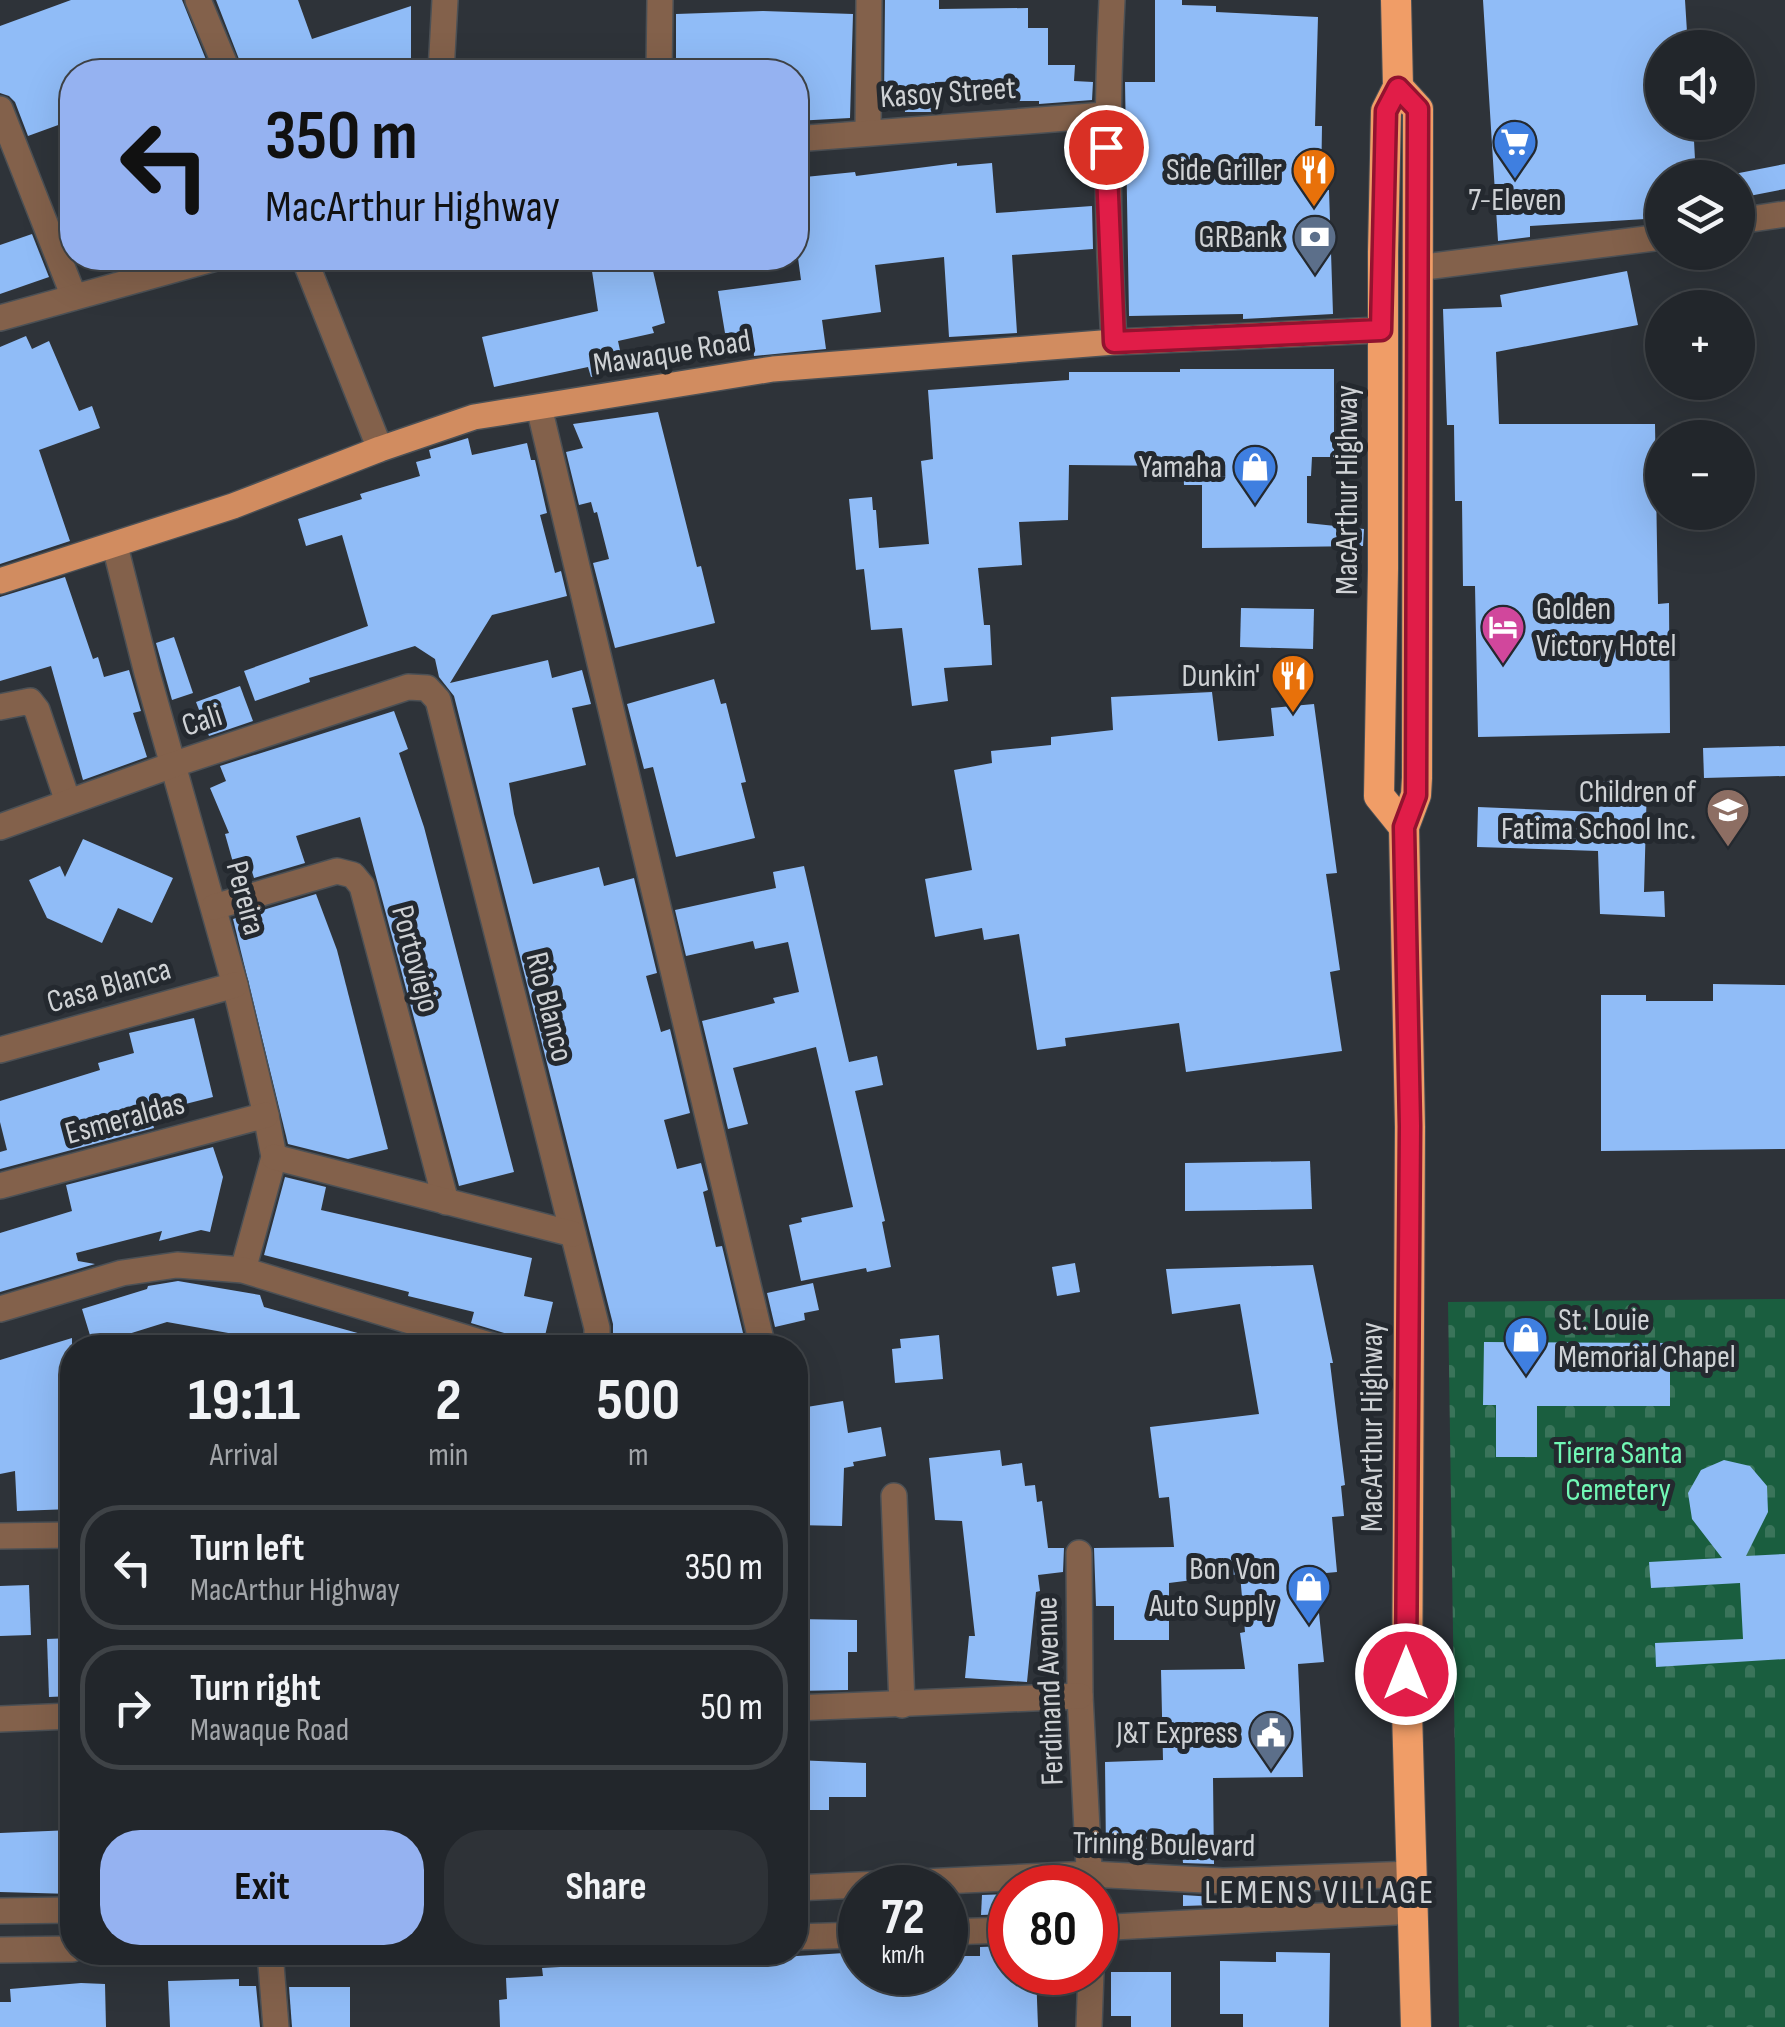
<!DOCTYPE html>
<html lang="en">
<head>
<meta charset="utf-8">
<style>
	body { margin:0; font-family:"Sofia Sans Condensed",sans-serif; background:#2e3237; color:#f1f3f6; height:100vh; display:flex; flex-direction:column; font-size:38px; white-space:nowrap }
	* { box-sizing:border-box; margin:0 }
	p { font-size:32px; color:#a2a5a9 }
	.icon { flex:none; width:55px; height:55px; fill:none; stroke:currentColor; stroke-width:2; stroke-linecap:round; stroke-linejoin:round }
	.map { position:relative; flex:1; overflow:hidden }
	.panel { position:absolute; left:60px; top:1335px; width:748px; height:630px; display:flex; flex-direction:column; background:#22262b; border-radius:40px; box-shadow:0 10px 40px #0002,0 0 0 2px #3f4347 }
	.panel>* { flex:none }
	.hud { position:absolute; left:60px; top:60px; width:748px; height:210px; border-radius:40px; box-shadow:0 10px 40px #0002,0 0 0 2px #3f4347; background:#95b2f1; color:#111; overflow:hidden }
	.fabs { position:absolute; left:1645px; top:30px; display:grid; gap:20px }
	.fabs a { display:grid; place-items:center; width:110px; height:110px; border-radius:50%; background:#22262b; box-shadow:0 10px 40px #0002,0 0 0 2px #3f4347; font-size:50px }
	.speed { position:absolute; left:838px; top:1865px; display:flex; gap:20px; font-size:50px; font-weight:700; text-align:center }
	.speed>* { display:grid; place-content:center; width:130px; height:130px; border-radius:50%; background:#22262b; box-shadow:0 10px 40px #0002,0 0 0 2px #3f4347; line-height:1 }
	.speed small { font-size:25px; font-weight:400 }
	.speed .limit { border:15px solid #d22; background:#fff; color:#111 }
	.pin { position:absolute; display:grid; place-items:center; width:85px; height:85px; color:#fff; margin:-42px; border:5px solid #fff; border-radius:50%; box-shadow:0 2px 10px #0007 }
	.me { position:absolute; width:110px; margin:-55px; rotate:0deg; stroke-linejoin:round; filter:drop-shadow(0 0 8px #0008) }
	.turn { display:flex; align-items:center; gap:35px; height:210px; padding:0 40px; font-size:45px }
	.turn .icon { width:130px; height:130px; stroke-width:2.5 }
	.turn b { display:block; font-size:70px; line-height:85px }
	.eta { display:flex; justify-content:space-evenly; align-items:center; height:170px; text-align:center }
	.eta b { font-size:60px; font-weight:700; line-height:70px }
	.button { display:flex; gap:20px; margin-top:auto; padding:20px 40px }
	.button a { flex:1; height:115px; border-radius:40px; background:#95b2f1; color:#111; font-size:40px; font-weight:700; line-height:115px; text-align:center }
	.button a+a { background:#2e3237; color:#f1f3f6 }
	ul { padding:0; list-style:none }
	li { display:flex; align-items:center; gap:30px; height:125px; margin:0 20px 15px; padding:0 20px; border:5px solid #3f4347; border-radius:40px }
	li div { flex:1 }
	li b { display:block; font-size:38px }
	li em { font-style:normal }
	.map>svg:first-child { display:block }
</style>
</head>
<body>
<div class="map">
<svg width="1785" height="2027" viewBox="0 0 1785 2027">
	<defs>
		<pattern id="cemetery-stones" width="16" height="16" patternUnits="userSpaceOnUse" patternTransform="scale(2.5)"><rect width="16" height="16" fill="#1a5e3f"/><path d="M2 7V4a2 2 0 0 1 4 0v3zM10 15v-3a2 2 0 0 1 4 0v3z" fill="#3a745a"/></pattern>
	</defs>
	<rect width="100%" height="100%" fill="#2e3339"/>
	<!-- cemetery -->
	<path fill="url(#cemetery-stones)" d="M1785,1299V2027H1459L1448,1302Z"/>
	<!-- building -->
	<g fill="#90bcf7">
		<path d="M71,0H182L211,72H72V120L28,136L15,102L9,96L0,93V26Z"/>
		<path d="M216,0H298L312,39L411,6V72H244Z"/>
		<path d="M885,0H939V9L1028,8V28H1048V65H1075L1074,81L1093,82L1092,100L1039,104V101H985V81L935,82L936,112H905L904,101H884Z"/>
		<path d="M1155,0H1182V5L1216,6V12L1318,17L1315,126H1322L1321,190H1329L1333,314L1243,319V314L1129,316L1125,82H1155Z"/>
		<path d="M1483,0H1685L1688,48H1662V122H1693L1696,178H1662V218L1530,226V237L1498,241Z"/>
		<path d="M763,11L853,14L850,118L795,121V70L761,67L676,69V14Z"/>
		<path d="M957,163V166L992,163L996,213L1092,206L1093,249L1012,255L1017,333L949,337L944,257L875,265L881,312L822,320L826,349L754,356L752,333H725L718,291L801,280L795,236V178L855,172L856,176Z"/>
		<path d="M1785,164V189L1739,198L1738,178L1734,174Z"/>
		<path d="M32,234L49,277L0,294V245Z"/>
		<path d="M590,258H650L665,323L652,327L654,333L618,341L624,369L591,377L588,367L494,387L482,337L598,311Z"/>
		<path d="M1627,271L1638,325L1496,352L1499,424H1655L1658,604L1669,603L1670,733L1478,737L1475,586H1463L1462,501H1455L1454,425H1447L1443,309L1502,307L1500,295Z"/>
		<path d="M26,336L32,349L49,341L79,411L92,406L100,428L39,450L70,541L0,564V347Z"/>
		<path d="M1180,369H1334V457H1312L1311,476H1307V523L1364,529L1363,546L1202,548V485H1184L1183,466L1069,465L1068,520L1019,522L1022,565L978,568L984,625H990L992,665L944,668L948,701L912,706L902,628L871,630L864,569L856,570L849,499L872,497L873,510H876L879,548L929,544L921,461L933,459L928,390L1069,380V372H1180Z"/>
		<path d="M658,412L697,567L701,566L715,623L615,648L593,563L609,559L597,512L594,513L591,502L579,505L566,452L583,448L573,424Z"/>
		<path d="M468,438L472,455L527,443L531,460H535L547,513L540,515L555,573L561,571L567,596L492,615L450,683L548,660L552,678L582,670L591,704L572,708L586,765L509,783L514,814L533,884L599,867L604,886L634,878L657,973L646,976L661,1032L670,1029L690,1113L664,1120L677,1169L701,1163L708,1190L703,1192L716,1247L722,1246L743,1333L737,1334L739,1343L719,1348H654L653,1343L613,1348V1324L454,696L439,677L435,659L415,646L309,678L310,682L255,701L244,671L368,626L342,535L306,546L298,519L362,499L360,494L420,476L416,462L431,458L429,450Z"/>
		<path d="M65,577L93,659L98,657L104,677L129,670L141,711L133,713L147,757L83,780L51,666L0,681V597Z"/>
		<path d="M1241,608L1314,609L1313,649L1240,647Z"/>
		<path d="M174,637L193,693L172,700L156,643Z"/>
		<path d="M714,679L721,704L726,703L746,782L741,783L755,838L676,857L653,767L644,769L627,704Z"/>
		<path d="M240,686L253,721L209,736L196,702Z"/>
		<path d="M1212,692L1218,741L1274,736L1271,708L1314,704L1337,873L1326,874L1340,970L1330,972L1342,1051L1186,1072L1179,1023L1065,1038L1066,1046L1037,1050L1019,934L984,940L982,928L935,937L925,879L972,870L954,770L992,763L991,751L1051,745V737L1113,730L1111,697Z"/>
		<path d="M394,711L408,749L399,753L424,827L514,1172L459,1186L360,817L296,836L305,863L254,878L249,862L234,866L225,834L229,833L210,788L226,781L220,766Z"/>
		<path d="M1785,746V776L1704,778L1703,748Z"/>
		<path d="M1600,781L1647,783L1644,892L1664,891L1665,917L1600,914L1598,851L1477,847L1478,807L1599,812Z"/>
		<path d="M83,839L173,878L152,923L118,908L102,943L47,918L29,880L60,866L65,877Z"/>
		<path d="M804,866L849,1062L877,1056L883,1085L855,1091L885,1221L882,1222L891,1267L867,1272L866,1268L801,1281L789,1225L802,1222L801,1218L853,1207L816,1047L733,1068L748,1124L728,1129L702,1021L775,1003L773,998L799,992L788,942L755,949L753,941L686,956L675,910L776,888L773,872Z"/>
		<path d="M316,894L337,950L388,1149L348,1159L288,1144L233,919Z"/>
		<path d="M1713,984L1785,985V1149L1601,1151V995H1646V1001H1713Z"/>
		<path d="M194,1018L213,1097L150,1113L154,1128L0,1169V1152L7,1150L0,1122V1101L100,1070L98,1063L134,1053L129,1033Z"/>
		<path d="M213,1147L223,1177L210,1232L201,1230L159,1241L162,1231L76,1253L78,1261L95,1264L0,1292V1233L72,1211L66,1185Z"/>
		<path d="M1310,1161L1312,1209L1185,1211V1163Z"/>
		<path d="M285,1177L326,1187L321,1210L532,1258L524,1296L553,1302L544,1340L518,1334L517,1337L471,1323L474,1312L408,1296L409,1292L264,1255Z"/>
		<path d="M1075,1263L1080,1292L1057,1296L1052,1267Z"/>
		<path d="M1313,1265L1333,1363H1330L1345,1485L1341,1486L1344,1516L1332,1517L1337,1572L1315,1574L1324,1662L1298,1664L1303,1777L1213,1778L1214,1864L1183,1863L1182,1851L1106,1853L1105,1762L1163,1760L1161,1670L1245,1669L1240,1633L1245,1632L1240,1574L1169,1583V1640H1114V1606H1096L1094,1548L1174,1547L1169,1497L1159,1498L1150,1427L1259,1414L1240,1304L1172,1314L1166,1269Z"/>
		<path d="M178,1281L260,1295L264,1307L372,1337L371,1348H275L244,1341L245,1336L167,1322L93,1345L82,1309L147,1289L148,1286Z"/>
		<path d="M813,1283L819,1310L804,1313L805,1320L775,1327L767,1293Z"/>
		<path d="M939,1335L943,1379L895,1383L892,1349L901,1348L900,1339Z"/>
		<path d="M72,1338V1509L17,1511L15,1471L0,1474V1360Z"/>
		<path d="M1484,1342L1670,1343V1406H1537V1457H1496V1405H1483Z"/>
		<path d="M843,1401L848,1433L881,1427L886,1456L853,1462L854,1466L844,1468L842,1526L795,1525V1409Z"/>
		<path d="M1000,1450L1002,1466L1022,1463L1025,1486L1035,1485L1037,1502L1042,1501L1048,1548H1064L1063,1572L1038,1575L1040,1591L1036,1592L1027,1682L965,1678L969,1636H975L962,1521L935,1520L929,1458Z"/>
		<path d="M1724,1460L1750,1466L1767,1486L1768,1512L1746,1556L1785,1554V1659L1656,1667L1655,1643L1743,1639L1740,1583L1651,1588L1649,1562L1722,1558L1692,1519L1688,1493L1701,1470Z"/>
		<path d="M29,1585L31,1635L0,1636V1586Z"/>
		<path d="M795,1619L857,1620V1652H848V1690L795,1691Z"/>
		<path d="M72,1638V1696L49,1697L47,1639Z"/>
		<path d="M795,1760L866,1763V1797H829V1810H795Z"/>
		<path d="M72,1830V1894L0,1892V1833Z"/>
		<path d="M1010,1894V1914L981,1915L982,1895Z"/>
		<path d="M1183,1895L1214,1897V1905L1183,1906Z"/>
		<path d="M1010,1946V1972H1036L1038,2027H500L499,2000L507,1999L506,1978L543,1976L542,1968L597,1965L596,1961L685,1955V1963L860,1952V1972H945V1956H980V1947Z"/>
		<path d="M1276,1952L1330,1953L1329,2027H1243V2014H1220V1961L1276,1962Z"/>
		<path d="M1111,1972H1171V2027H1131V2016H1111Z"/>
		<path d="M239,1979V1986H256L260,2027H170L168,1981Z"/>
		<path d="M81,1983L105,1984L106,2027H0V2002H11L10,1989Z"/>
		<path d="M289,1987H350V2027H292Z"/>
	</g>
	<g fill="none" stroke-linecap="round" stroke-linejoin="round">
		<defs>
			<g id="minor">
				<path d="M198,0L228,72"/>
				<path d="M1112,0C1106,116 1107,226 1114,342"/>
				<path d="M441,72L445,0"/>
				<path d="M659,72L660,0"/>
				<path d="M0,109L74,297"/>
				<path d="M868,131L869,0"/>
				<path d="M795,139L1105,115"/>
				<path d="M1738,221L1785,214"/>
				<path d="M304,258L380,449"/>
				<path d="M1417,268L1662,237"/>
				<path d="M0,318L216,258"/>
				<path d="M539,407L763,1348"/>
				<path d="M115,546L147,673L235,985L266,1115L274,1157L243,1270"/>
				<path d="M0,707L30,701L37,710L68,802"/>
				<path d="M0,827L175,764L408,687L427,688L438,700L597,1328V1348"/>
				<path d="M214,907L337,871L353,875L362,886L446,1202"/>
				<path d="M0,1050L235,985"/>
				<path d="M274,1157L573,1234"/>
				<path d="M0,1186L266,1115"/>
				<path d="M0,1309L122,1273L177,1265L243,1270L499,1348"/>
				<path d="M894,1496L902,1705"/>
				<path d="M0,1536L72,1535"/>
				<path d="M1079,1553L1080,1696L1090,1887"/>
				<path d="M795,1708L1080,1696"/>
				<path d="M0,1719L72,1716"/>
				<path d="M795,1888L1090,1874L1223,1881L1413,1874"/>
				<path d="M0,1911L72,1910"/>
				<path d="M1095,1928L1414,1911"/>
				<path d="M945,1932L1010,1930"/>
				<path d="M795,1937L860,1935"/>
				<path d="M0,1950L72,1949"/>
				<path d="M270,1952L276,2027"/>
				<path d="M1089,2027L1091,1972"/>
			</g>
			<path id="major" d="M0,581L233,506L380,449L474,417L773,369L1114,342L1381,330"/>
			<g id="highway">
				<path d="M1396,0L1398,87L1386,111L1383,252V569L1379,796L1404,827"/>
				<path d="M1398,87L1418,109L1417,778L1416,795L1404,827L1410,1127L1407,1711L1416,2027"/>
			</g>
		</defs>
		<!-- minor casing -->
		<use href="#minor" stroke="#4b5055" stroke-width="28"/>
		<!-- major casing -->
		<use href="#major" stroke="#4b5055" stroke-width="28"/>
		<!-- highway casing -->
		<use href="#highway" stroke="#4b5055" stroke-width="32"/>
		<!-- minor -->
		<use href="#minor" stroke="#83614b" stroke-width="25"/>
		<!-- major -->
		<use href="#major" stroke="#d18c60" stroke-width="25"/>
		<!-- highway -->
		<use href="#highway" stroke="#f09d67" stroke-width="30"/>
	</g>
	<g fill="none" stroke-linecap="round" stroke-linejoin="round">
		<defs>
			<path id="route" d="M1106,147L1114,342L1381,330L1386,111L1398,88L1418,109L1416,795L1404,827L1410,1126L1406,1674"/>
		</defs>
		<!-- route casing -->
		<use href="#route" stroke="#92132f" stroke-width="25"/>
		<!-- route -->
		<use href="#route" stroke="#e11d48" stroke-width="18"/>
	</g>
	<!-- icons -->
	<defs>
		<symbol id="supermarket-pin" viewBox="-11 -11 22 30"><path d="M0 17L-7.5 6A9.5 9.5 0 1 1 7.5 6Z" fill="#3f7fe0" stroke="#24292f"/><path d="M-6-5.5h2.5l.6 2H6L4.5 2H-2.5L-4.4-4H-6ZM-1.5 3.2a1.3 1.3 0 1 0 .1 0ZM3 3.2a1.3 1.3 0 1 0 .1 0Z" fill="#fff"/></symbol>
		<symbol id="restaurant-pin" viewBox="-11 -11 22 30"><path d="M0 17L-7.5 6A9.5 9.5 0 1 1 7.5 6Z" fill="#e8710a" stroke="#24292f"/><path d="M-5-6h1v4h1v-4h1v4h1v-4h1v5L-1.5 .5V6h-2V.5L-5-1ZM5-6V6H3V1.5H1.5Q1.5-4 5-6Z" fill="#fff"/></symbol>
		<symbol id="bank-pin" viewBox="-11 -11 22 30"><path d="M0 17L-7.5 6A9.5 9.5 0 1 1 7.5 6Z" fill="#5c6f8a" stroke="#24292f"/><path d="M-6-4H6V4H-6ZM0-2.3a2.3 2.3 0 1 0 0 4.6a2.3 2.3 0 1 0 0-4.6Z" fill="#fff"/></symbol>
		<symbol id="shop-pin" viewBox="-11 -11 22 30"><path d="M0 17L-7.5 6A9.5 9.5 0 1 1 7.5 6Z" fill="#3f7fe0" stroke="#24292f"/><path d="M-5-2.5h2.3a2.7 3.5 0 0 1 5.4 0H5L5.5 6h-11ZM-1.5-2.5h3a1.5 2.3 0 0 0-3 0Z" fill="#fff"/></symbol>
		<symbol id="hotel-pin" viewBox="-11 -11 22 30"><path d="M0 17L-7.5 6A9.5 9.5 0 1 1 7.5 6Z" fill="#d1479c" stroke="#24292f"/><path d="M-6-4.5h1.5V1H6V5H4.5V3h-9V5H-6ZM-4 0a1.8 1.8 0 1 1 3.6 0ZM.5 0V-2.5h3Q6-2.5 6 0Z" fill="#fff"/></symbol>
		<symbol id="school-pin" viewBox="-11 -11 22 30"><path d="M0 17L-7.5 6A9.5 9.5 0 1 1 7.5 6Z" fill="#8d6e63" stroke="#24292f"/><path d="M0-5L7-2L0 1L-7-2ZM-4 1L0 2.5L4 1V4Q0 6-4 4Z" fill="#fff"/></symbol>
		<symbol id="civic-pin" viewBox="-11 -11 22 30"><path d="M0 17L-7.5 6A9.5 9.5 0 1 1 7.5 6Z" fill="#5c6f8a" stroke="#24292f"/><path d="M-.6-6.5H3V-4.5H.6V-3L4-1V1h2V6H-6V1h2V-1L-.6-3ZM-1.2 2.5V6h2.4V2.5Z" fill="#fff"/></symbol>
	</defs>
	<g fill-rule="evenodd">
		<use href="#supermarket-pin" x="1490" y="117" width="50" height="68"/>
		<use href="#restaurant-pin" x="1289" y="145" width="50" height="68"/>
		<use href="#bank-pin" x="1290" y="212" width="50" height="68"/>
		<use href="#shop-pin" x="1230" y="442" width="50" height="68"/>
		<use href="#hotel-pin" x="1478" y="602" width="50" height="68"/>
		<use href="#restaurant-pin" x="1268" y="651" width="50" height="68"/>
		<use href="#school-pin" x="1703" y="785" width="50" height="68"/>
		<use href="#shop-pin" x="1501" y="1313" width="50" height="68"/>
		<use href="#shop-pin" x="1284" y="1562" width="50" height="68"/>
		<use href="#civic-pin" x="1246" y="1708" width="50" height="68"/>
	</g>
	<g text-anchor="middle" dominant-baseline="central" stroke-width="10" stroke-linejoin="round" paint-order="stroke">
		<!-- street labels -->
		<g font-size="32" fill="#cfd2d5" stroke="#24292f">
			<text transform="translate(948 93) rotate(-4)">Kasoy Street</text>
			<text transform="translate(672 353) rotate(-9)">Mawaque Road</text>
			<text transform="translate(1347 490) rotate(-90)">MacArthur Highway</text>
			<text transform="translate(202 721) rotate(-18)">Cali</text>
			<text transform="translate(245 898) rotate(75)">Pereira</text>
			<text transform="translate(415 959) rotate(75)">Portoviejo</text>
			<text transform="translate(109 986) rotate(-16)">Casa Blanca</text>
			<text transform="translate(549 1007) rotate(76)">Rio Blanco</text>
			<text transform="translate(125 1119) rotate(-15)">Esmeraldas</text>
			<text transform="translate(1372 1427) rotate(-90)">MacArthur Highway</text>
			<text transform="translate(1050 1691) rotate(-92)">Ferdinand Avenue</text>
			<text transform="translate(1164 1845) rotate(1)">Trining Boulevard</text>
		</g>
		<!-- poi labels -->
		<g font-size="32" fill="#cfd2d5" stroke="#24292f" text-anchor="end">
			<text x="1282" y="170">Side Griller</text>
			<text x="1515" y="200" text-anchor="middle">7-Eleven</text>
			<text x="1282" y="237">GRBank</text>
			<text x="1222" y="467">Yamaha</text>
			<text x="1536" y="609" text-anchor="start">Golden<tspan x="1536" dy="37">Victory Hotel</tspan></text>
			<text x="1260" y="676">Dunkin'</text>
			<text x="1696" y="792">Children of<tspan x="1696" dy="37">Fatima School Inc.</tspan></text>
			<text x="1558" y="1320" text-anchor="start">St. Louie<tspan x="1558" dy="37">Memorial Chapel</tspan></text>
			<text x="1276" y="1569">Bon Von<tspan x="1276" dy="37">Auto Supply</tspan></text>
			<text x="1238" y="1733">J&amp;T Express</text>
		</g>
		<!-- park labels -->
		<g font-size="32" fill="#71f8b5" stroke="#24292f">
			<text x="1618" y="1453">Tierra Santa<tspan x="1618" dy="37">Cemetery</tspan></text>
		</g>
		<!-- neighbourhood labels -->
		<g font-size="35" letter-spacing="2.5" fill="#cfd2d5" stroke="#24292f">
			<text x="1320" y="1892">LEMENS VILLAGE</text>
		</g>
	</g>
</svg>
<div class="fabs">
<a><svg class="icon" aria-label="sound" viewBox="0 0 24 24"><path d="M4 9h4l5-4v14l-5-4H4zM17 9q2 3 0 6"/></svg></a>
<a><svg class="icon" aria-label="layers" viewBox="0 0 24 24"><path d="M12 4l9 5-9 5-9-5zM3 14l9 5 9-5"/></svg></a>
<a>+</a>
<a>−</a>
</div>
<div class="speed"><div>72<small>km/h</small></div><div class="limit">80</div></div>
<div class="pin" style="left:1106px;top:147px;background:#d93025"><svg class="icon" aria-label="arrive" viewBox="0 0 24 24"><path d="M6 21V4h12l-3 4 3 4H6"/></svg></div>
<svg class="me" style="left:1406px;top:1674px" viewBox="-20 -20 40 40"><circle r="17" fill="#e11d48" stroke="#fff" stroke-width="3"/><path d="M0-11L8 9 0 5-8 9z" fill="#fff"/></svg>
<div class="hud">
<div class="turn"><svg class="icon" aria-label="left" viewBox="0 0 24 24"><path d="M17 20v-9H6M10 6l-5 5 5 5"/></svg><div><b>350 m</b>MacArthur Highway</div></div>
</div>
<section class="panel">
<div class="eta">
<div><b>19:11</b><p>Arrival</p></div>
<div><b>2</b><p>min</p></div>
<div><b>500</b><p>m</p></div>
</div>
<ul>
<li><svg class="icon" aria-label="left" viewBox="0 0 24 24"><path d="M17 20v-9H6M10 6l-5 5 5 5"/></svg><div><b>Turn left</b><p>MacArthur Highway</p></div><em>350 m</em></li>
<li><svg class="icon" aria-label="right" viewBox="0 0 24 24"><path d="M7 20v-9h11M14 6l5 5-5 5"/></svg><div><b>Turn right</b><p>Mawaque Road</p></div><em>50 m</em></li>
</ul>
<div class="button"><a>Exit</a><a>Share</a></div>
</section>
</div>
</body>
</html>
